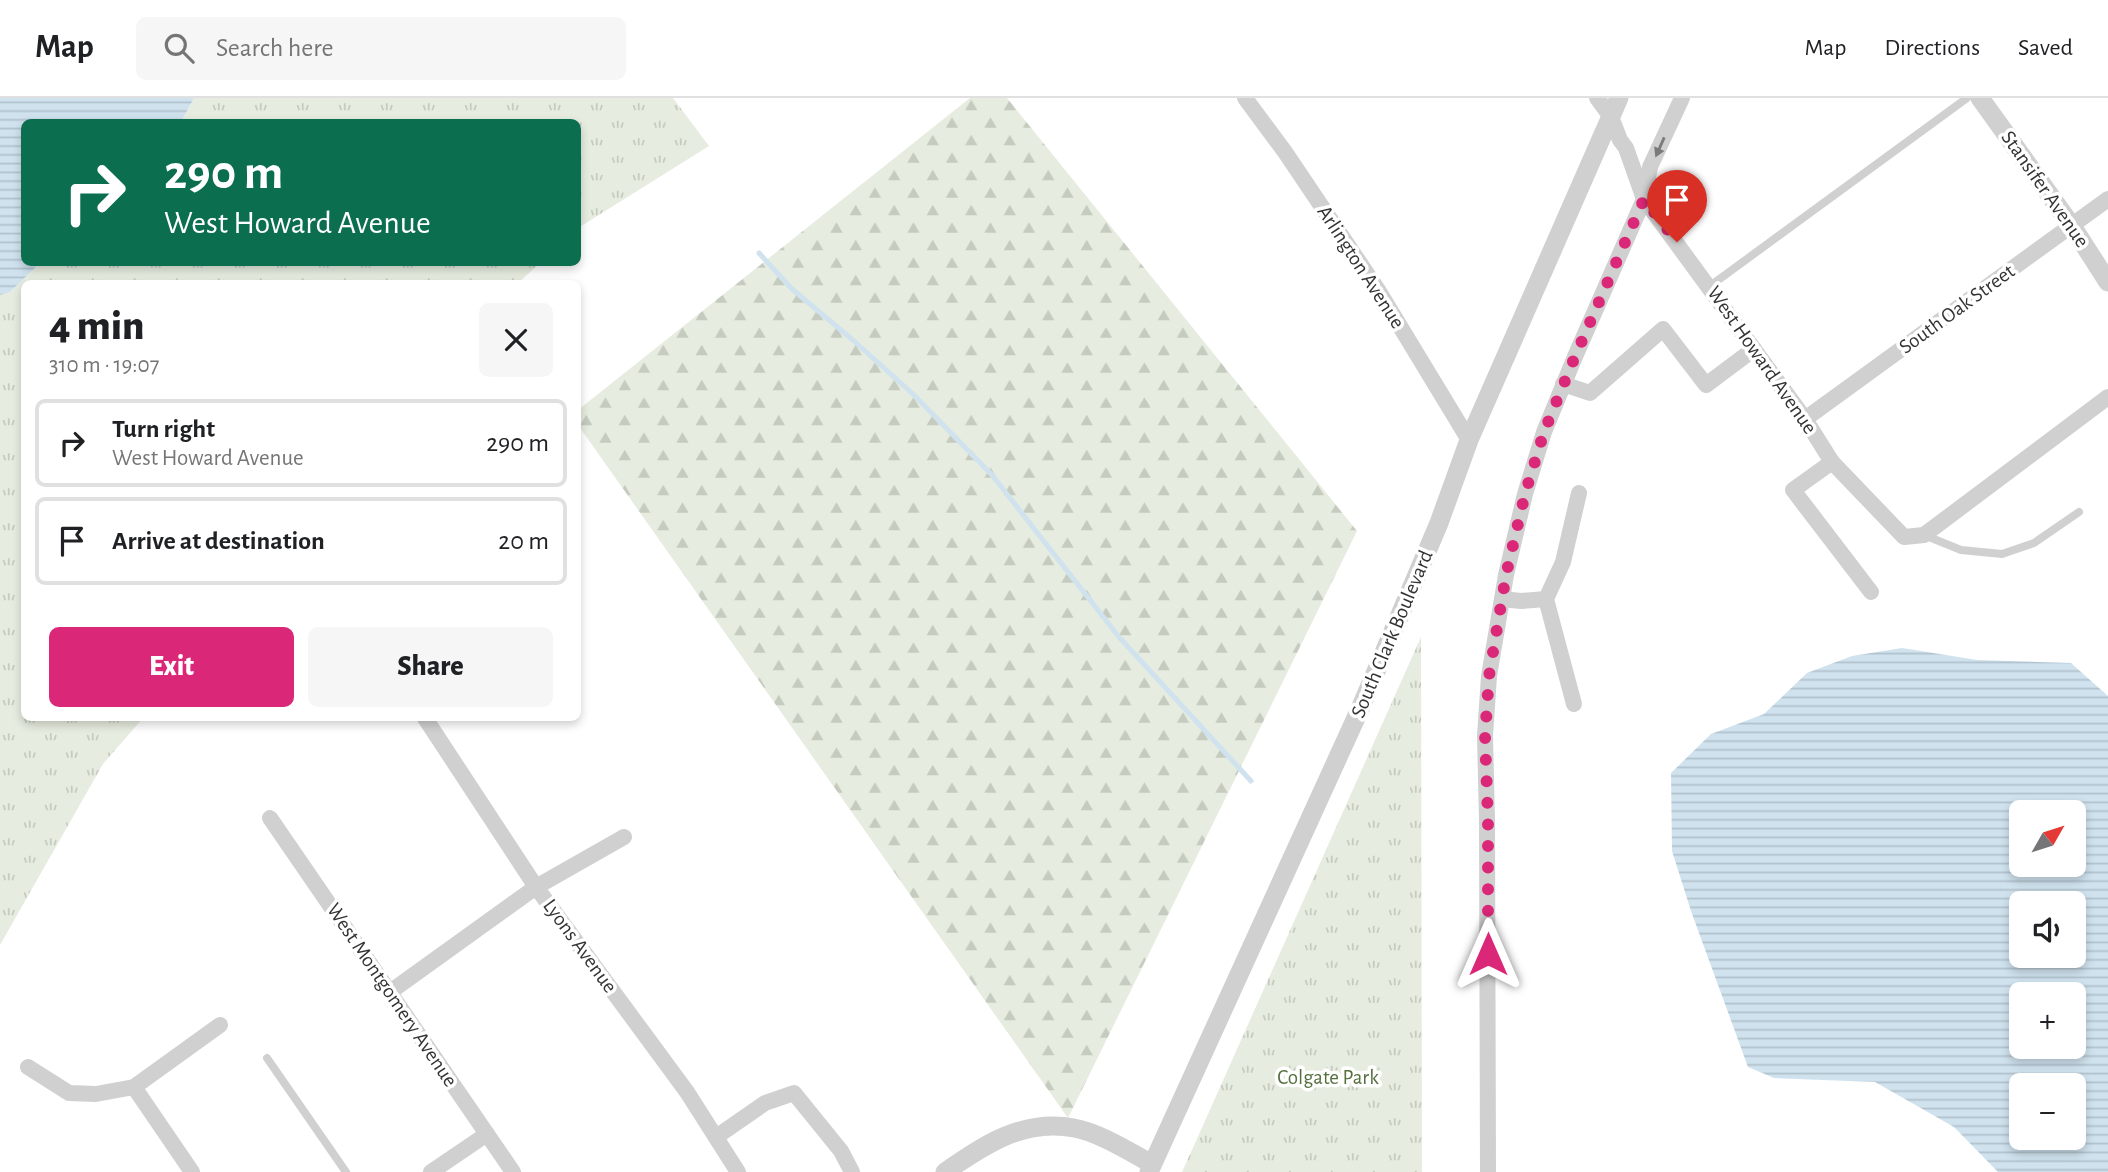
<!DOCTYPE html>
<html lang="en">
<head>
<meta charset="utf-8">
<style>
	body { margin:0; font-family:"Alegreya Sans",sans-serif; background:#f6f6f6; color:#202124; height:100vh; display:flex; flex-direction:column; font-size:26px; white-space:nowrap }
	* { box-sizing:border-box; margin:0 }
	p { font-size:23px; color:#757577 }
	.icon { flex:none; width:38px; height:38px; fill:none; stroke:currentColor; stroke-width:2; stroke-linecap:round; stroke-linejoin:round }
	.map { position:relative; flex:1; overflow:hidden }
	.panel { position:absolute; left:21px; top:182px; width:560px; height:441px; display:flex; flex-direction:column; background:#fff; border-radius:10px; box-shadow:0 4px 10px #0003 }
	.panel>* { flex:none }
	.top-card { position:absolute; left:21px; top:21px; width:560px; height:147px; border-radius:10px; box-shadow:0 4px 10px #0003; background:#0b6e4f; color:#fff; overflow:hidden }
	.needle { width:46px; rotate:51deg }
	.controls { position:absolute; left:2009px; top:702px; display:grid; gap:14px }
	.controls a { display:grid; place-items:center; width:77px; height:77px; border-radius:10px; background:#fff; box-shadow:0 4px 10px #0003; font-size:35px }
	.pin { position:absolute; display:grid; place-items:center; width:60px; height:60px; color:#fff; margin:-72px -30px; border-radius:50% 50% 50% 0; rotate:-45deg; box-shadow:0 0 7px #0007 }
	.pin .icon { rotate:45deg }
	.me { position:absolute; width:77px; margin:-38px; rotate:0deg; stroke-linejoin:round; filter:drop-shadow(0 0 5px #0008) }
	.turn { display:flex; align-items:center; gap:24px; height:147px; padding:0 28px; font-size:32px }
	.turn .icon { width:91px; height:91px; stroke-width:2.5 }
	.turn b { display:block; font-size:49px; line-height:60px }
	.round { display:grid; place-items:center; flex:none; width:74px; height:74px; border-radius:10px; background:#f6f6f6 }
	.headline { display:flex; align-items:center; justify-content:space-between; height:119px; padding:0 28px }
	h1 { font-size:42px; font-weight:800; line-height:52px }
	.cta { display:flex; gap:14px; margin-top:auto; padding:14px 28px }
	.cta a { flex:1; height:80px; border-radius:10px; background:#db2777; color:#fff; font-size:28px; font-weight:800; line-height:80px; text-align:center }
	.cta a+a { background:#f6f6f6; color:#202124 }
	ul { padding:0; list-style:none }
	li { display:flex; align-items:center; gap:21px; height:88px; margin:0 14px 10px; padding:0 14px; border:4px solid #e0e0e0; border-radius:10px }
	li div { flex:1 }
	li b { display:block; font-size:26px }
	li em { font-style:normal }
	header { display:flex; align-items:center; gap:42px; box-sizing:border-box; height:98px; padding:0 35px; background:#fff; border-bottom:2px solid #e0e0e0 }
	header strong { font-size:33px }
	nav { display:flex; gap:38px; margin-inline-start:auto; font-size:24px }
	.search { width:490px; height:63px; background:#f6f6f6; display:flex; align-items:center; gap:18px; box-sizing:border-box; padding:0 24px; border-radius:10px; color:#757577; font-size:26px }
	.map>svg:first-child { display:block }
</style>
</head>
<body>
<header>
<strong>Map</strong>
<div class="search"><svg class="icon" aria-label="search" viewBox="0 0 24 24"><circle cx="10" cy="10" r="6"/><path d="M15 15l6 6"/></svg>Search here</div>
<nav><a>Map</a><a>Directions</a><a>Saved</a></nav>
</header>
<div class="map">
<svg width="2108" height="1074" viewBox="0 0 2108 1074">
	<defs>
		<pattern id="grass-tufts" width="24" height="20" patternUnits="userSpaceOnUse" patternTransform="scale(1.75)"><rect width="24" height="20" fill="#e6ecdf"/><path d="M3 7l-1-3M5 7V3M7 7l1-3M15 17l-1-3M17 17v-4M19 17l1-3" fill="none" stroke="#c6cbc0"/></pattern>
		<pattern id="forest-firs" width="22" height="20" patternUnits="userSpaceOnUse" patternTransform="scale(1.75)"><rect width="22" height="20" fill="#e6ecdf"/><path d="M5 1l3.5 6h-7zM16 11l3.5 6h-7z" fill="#c6cbc0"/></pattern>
		<pattern id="water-rules" width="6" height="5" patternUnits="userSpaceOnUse" patternTransform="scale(1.75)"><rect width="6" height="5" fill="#cfe2ee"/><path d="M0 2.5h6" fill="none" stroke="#b2c2cd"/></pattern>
	</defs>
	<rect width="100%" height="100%" fill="#fff"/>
	<!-- grass -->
	<g fill="url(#grass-tufts)">
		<path d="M194,0H673L709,48L578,130V24H181Z"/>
		<path d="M40,165H540L517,186H24V620H143L103,666L0,847V197L10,194Z"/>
		<path d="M1421,539L1422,1074H1182L1196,1043Z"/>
	</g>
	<!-- forest -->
	<path fill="url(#forest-firs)" d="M970,0H1007L1357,433L1068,1020L578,327V312Z"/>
	<!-- water -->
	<g fill="url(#water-rules)" fill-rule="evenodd">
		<path d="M0,0H194L181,24H24V164L40,165L10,194L0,197Z"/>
		<path d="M1902,550L1977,562L2071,565L2108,598V1074H1998L1954,1029L1875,984L1774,980L1748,969L1691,813L1672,753L1671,675L1711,636L1764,616L1807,575L1852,558ZM2021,714H2074V766H2021ZM2021,805H2074V858H2021ZM2021,896H2074V948H2021ZM2021,987H2074V1040H2021Z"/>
	</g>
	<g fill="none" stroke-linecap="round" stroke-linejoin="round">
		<!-- stream -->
		<path stroke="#cfe2ee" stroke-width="5" d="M759,155L792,191L854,243L914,297L992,377L1119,539L1251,683"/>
		<!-- service -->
		<g stroke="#d0d0d0" stroke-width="8">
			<path d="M1710,188L1967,0"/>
			<path d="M1924,437L1961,452L2002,456L2034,445L2079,414"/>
			<path d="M267,960L346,1074"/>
		</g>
		<!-- minor -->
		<g stroke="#d0d0d0" stroke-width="16">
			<path d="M1245,0L1285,54L1378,192L1469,342"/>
			<path d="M1597,0L1611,19L1620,42L1626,50L1644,101L1805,321L1832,364L1904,439L1924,437L2108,299"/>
			<path d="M1563,286L1590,295L1663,231L1706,287L1754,251"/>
			<path d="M1805,321L2108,101"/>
			<path d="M1832,364L1793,392L1871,494"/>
			<path d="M1502,501L1521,503L1546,501L1563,464L1579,395"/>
			<path d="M1546,501L1574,606"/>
			<path d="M425,620L536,789L687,994L738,1074"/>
			<path d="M270,720L513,1074"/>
			<path d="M390,894L536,789L624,739"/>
			<path d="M28,969L69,995L96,996L134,989L220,927"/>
			<path d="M134,989L192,1074"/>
			<path d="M716,1039L765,1005L794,995L841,1053L852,1074"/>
			<path d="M431,1074L487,1036"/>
			<path d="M1488,1074L1487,722L1485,638L1489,578L1506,477L1525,396L1544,334L1574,261L1644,101L1650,69L1682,0"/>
		</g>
		<!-- tertiary -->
		<g stroke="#d0d0d0" stroke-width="19">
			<path d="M1980,0L2072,128L2108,184"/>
			<path d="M945,1074C984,1047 1024,1020 1074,1030C1098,1034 1130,1054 1152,1066"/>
			<path d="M1149,1074L1360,611L1439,425L1469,342L1619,0"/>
		</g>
	</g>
	<!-- one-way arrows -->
	<defs><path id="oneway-solid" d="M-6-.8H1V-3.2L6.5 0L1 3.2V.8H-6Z" transform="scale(1.75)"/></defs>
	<use fill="#7a7a7a" href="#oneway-solid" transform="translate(1660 49) rotate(114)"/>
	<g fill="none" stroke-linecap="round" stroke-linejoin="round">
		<!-- route -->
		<path stroke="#db2777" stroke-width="12" stroke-dasharray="0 21.6" d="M1488,856V722L1485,638L1489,578L1506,477L1525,396L1544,334L1574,261L1644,101L1677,144"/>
	</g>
	<g text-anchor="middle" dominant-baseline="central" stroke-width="7" stroke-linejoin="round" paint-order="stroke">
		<!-- street labels -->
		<g font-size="21" fill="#333" stroke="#fff">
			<text transform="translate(2045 91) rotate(55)">Stansifer Avenue</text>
			<text transform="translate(1361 169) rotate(57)">Arlington Avenue</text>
			<text transform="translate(1957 211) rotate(-36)">South Oak Street</text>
			<text transform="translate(1762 262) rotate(55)">West Howard Avenue</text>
			<text transform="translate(1392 536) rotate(-67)">South Clark Boulevard</text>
			<text transform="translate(580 848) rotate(54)">Lyons Avenue</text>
			<text transform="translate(392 897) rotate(56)">West Montgomery Avenue</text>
		</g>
		<!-- park labels -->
		<g font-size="21" fill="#56703f" stroke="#fff">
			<text x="1328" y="979">Colgate Park</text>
		</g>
	</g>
</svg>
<div class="controls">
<a><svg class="needle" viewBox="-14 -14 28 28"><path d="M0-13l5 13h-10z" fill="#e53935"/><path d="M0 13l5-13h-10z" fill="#757577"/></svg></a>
<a><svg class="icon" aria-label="sound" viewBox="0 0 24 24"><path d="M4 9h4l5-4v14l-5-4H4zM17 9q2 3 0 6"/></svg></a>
<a>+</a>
<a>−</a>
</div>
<div class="pin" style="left:1677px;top:144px;background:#d93025"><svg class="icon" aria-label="arrive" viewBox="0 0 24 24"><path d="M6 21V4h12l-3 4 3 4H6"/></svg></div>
<svg class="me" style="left:1488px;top:856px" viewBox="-20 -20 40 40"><path d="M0-17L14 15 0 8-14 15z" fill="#db2777" stroke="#fff" stroke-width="4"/></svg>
<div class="top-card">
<div class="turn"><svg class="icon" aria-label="right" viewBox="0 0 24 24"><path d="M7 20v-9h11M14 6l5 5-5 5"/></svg><div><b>290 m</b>West Howard Avenue</div></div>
</div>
<section class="panel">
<div class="headline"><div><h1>4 min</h1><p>310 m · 19:07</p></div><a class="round"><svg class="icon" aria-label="close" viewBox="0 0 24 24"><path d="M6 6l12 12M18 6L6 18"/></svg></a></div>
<ul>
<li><svg class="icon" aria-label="right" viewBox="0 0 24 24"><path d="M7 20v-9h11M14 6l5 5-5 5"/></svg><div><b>Turn right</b><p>West Howard Avenue</p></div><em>290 m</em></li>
<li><svg class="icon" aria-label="arrive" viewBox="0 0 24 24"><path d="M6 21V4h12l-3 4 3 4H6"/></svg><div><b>Arrive at destination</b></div><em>20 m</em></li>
</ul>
<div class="cta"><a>Exit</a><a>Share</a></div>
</section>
</div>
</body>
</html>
